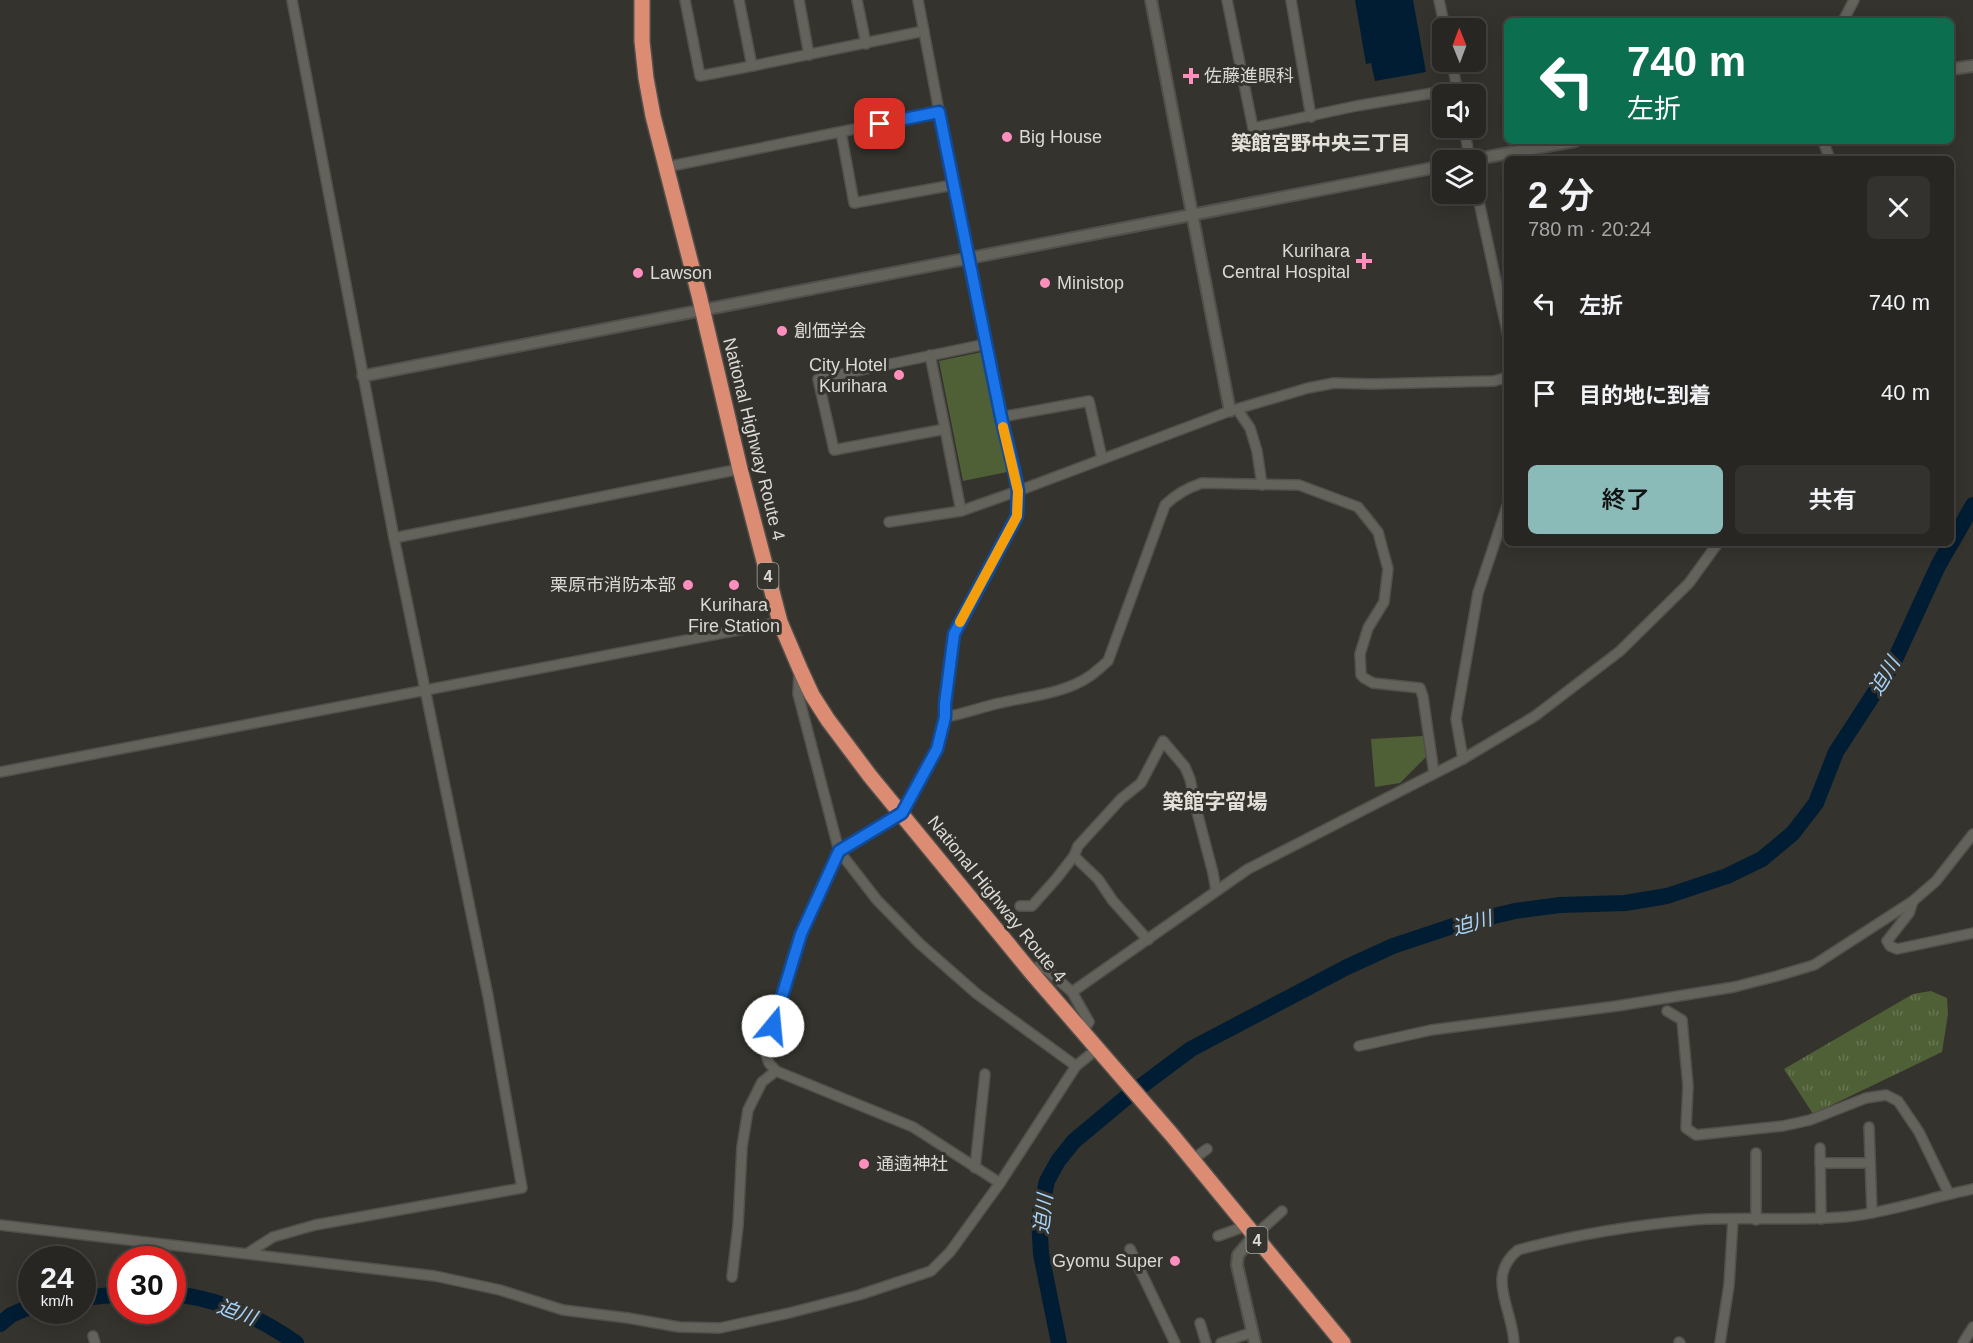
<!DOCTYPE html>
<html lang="ja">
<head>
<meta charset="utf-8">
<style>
	body { margin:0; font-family:Arial,"Noto Sans JP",sans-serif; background:#34322f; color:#f1f3f6; height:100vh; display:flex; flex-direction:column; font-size:22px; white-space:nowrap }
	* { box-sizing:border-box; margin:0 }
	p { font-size:20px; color:#a5a5a5 }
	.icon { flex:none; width:33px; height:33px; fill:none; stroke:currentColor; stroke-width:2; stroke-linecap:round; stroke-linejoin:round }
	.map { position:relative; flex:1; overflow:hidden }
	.details { position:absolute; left:1504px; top:156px; width:450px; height:390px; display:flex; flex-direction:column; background:#282622; border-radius:9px; box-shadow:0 3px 15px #0003,0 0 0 2px #444340 }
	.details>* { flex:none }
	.guide { position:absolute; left:1504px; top:18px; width:450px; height:126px; border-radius:9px; box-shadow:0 3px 15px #0003,0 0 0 2px #444340; background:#0b6e4f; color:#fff; overflow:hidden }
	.needle { width:39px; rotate:359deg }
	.tools { position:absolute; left:1432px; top:18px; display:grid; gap:12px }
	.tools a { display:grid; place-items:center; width:54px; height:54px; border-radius:9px; background:#282622; box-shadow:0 3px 15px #0003,0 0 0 2px #444340; font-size:30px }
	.speed { position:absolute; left:18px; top:1246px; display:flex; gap:12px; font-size:30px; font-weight:700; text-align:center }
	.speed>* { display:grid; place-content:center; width:78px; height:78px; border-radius:50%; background:#282622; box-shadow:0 3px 15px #0003,0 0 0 2px #444340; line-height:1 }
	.speed small { font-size:15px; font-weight:400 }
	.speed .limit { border:9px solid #d22; background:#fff; color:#111 }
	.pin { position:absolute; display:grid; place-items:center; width:51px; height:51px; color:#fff; margin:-26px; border-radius:12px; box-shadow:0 3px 9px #0006 }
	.me { position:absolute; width:66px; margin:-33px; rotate:17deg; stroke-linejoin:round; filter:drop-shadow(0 0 4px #0008) }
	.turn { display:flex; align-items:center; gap:21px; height:126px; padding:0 24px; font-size:27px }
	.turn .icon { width:78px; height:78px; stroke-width:2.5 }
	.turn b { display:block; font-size:42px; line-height:51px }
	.round { display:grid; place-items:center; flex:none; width:63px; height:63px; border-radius:9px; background:#34322f }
	.overview { display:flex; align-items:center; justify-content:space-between; height:102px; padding:0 24px }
	h1 { font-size:36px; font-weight:600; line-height:45px }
	.cta { display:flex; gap:12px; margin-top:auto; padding:12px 24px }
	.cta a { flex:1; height:69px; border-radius:9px; background:#8bbbb9; color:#111; font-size:24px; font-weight:600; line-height:69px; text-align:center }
	.cta a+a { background:#34322f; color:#f1f3f6 }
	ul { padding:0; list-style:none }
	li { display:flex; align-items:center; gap:18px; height:90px; padding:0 24px }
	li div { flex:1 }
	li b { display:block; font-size:22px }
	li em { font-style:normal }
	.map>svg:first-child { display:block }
</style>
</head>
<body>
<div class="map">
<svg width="1973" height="1343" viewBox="0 0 1973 1343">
	<defs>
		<pattern id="grass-tufts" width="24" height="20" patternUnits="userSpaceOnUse" patternTransform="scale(1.5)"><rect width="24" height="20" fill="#4f6037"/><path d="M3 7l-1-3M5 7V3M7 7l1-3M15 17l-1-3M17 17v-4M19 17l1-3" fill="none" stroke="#687653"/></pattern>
	</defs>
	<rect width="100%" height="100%" fill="#35332d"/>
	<!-- grass -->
	<path fill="url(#grass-tufts)" d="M1931,991L1947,998L1948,1014L1942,1052L1813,1114L1784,1069L1913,994Z"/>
	<!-- green -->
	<g fill="#4f6037">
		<path d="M982,352L1007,472L963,481L939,361Z"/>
		<path d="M1423,736L1426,757L1400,783L1375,787L1371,739Z"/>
	</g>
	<!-- water -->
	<path fill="#001d33" d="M1355,0H1413L1426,72L1375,81L1371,63L1366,64Z"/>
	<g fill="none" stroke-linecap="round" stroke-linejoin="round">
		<!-- river -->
		<g stroke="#001d33" stroke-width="16">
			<path d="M1952,542L1973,505"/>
			<path d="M172,1294C218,1298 259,1317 296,1343"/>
			<path d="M82,1298L122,1294"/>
			<path d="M0,1324L11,1315L32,1306"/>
			<path d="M1059,1343L1041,1254L1039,1218L1047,1181L1058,1161L1074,1141L1128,1096L1191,1049L1347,967L1393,946L1456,925L1515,911L1560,905L1625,903L1667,896L1727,876L1762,859L1793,833L1816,803L1836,752L1892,666L1938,566L1951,543"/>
		</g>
		<defs>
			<g id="minor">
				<path d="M685,0L700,76L752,66"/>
				<path d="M739,0L752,66L924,31"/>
				<path d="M799,0L809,55"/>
				<path d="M857,0L866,44"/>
				<path d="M918,0L953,185L1018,491L961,511L945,429L834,450L818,379L986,344"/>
				<path d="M1227,0L1253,128L1356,106L1457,89"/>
				<path d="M1291,0L1311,117"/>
				<path d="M1439,0L1445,28"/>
				<path d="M1843,21L1854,0"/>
				<path d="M1452,62L1458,94"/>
				<path d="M1464,128L1470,160"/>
				<path d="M841,132L854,203L953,185"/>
				<path d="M1823,141L1830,159"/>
				<path d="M666,167L939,112"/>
				<path d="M1476,188L1508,336"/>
				<path d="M930,355L945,429"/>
				<path d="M1237,409L1250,428L1257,451L1262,485"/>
				<path d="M1001,417L1089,401L1102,458"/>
				<path d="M889,522L961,511"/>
				<path d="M394,538L740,469"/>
				<path d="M799,673L798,694L839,851L877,900L920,944L977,994L1076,1066"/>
				<path d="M945,717C964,714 981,707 1000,703C1029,696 1064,694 1090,676C1096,672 1102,666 1108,661L1165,505C1176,494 1187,488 1202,483L1299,485L1358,507L1378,532L1388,569L1384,602L1368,628L1360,654L1361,675L1364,678L1373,683L1420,688L1423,697L1434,773"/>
				<path d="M1463,759L1456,719L1478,593L1508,503"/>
				<path d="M0,772L780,622"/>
				<path d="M1074,856L1098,879L1113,901L1148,940"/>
				<path d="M1913,901L1909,913L1887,941L1890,946L1897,949L1973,933"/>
				<path d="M1020,906H1032L1056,879L1074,856L1078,846L1121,799L1141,783L1163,741L1185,767L1190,779L1197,812L1213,873L1216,890"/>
				<path d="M1031,972L1039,966L1047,970L1072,992"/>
				<path d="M1667,1011L1682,1020L1688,1086L1686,1128L1696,1135L1783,1126L1810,1120L1866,1098L1886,1095L1898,1101L1919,1132L1949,1194"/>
				<path d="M1082,1031L1089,1022L1072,992L1248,869L1463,759L1535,716L1620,651L1689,583L1718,543"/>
				<path d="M1359,1046L1431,1030L1617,1006L1734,987L1777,976L1814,965L1913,901L1936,881L1973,834"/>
				<path d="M1869,1127L1872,1213"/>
				<path d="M1820,1148L1821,1219"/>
				<path d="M1192,1160L1207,1149"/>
				<path d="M1820,1163H1870"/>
				<path d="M975,1168L985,1074"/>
				<path d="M1000,1183L913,1127L776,1071L769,1063L764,1049L801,934L839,851L901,813L937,749L945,717V704L954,634L1017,516L1018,491L1230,411L1308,388L1334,383L1371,384L1494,381L1508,377"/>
				<path d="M1756,1220V1153"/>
				<path d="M0,1225L435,1276L500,1290L563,1310L628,1318L679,1327L720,1328L789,1313L859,1295L931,1271L950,1252L1000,1183L1076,1066L1097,1049"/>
				<path d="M1218,1236L1246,1226"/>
				<path d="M1254,1236L1282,1211"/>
				<path d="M1130,1249L1175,1343"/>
				<path d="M248,1253L273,1237L315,1225L522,1188L488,996L394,538L292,0"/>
				<path d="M732,1277L738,1226L742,1147L748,1110L762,1082L776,1071"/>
				<path d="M1200,1323L1206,1343"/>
				<path d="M93,1336L95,1343"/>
				<path d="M1679,1342L1680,1343"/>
				<path d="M1221,1343L1253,1332"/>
				<path d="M1514,1343C1513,1309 1485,1277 1518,1250C1573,1235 1637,1225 1693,1220C1746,1216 1800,1222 1853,1216C1893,1211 1933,1197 1973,1189"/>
				<path d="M1720,1343L1729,1285L1733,1219"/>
				<path d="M1963,1343L1973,1327"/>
			</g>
			<g id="tertiary">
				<path d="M1151,0L1230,411"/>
				<path d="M1952,69L1973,66"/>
				<path d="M1471,160L1575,141"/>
				<path d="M363,376L1443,166"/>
				<path d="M1254,1236L1238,1255L1237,1265L1255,1343"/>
			</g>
			<path id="trunk" d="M642,0V41L646,78L653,116L699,295L740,469L780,622L800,669L812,695L828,720L870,776L1031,972L1172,1135L1343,1343"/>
		</defs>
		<!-- minor casing -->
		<use href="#minor" stroke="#52504c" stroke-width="12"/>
		<!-- tertiary casing -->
		<use href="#tertiary" stroke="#52504c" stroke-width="14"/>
		<!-- trunk casing -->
		<use href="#trunk" stroke="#52504c" stroke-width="18"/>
		<!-- minor -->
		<use href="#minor" stroke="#63625b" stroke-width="9"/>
		<!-- tertiary -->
		<use href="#tertiary" stroke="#63625b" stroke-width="10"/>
		<!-- trunk -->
		<use href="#trunk" stroke="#db8c73" stroke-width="15"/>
	</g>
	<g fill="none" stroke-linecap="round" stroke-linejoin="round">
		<defs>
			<path id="route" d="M773,1026L801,934L839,851L902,813L937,749L945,717V704L954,634L1017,516L1018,491L1014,470L1001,417L939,112L880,124"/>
		</defs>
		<!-- route casing -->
		<use href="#route" stroke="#114b97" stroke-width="15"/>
		<!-- route -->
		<use href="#route" stroke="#1a73e8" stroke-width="10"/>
		<!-- slow -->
		<path stroke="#f59e0b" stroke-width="10" d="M960,622L1017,516L1018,491L1003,427"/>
	</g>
	<!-- markers -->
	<g fill="#fe8ebb" stroke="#35332d" stroke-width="2">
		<path d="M1188 67h6v6h6v6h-6v6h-6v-6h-6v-6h6z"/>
		<circle cx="1007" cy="137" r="6"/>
		<path d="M1361 252h6v6h6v6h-6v6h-6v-6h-6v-6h6z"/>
		<circle cx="638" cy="273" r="6"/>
		<circle cx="1045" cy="283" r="6"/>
		<circle cx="782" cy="331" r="6"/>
		<circle cx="899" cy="375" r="6"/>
		<circle cx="688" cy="585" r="6"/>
		<circle cx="734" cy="585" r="6"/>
		<circle cx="864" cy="1164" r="6"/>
		<circle cx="1175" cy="1261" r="6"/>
	</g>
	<g text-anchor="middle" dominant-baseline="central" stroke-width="6" stroke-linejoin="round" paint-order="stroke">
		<!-- shield labels -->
		<g fill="#35332d" stroke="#a9a8a3" stroke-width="1.5">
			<rect x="757.5" y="563" width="21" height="26" rx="4.5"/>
			<rect x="1246.5" y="1227" width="21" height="26" rx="4.5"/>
		</g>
		<g font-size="16" font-weight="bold" fill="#dbdad6">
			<text x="768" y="576">4</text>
			<text x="1257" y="1240">4</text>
		</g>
		<!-- poi labels -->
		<g font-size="18" fill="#dbdad6" stroke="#35332d" text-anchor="start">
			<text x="1204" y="76">佐藤進眼科</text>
			<text x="1019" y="137">Big House</text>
			<text x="1350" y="251" text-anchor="end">Kurihara<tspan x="1350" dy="21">Central Hospital</tspan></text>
			<text x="650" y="273">Lawson</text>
			<text x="1057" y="283">Ministop</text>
			<text x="794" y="331">創価学会</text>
			<text x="887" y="365" text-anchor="end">City Hotel<tspan x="887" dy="21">Kurihara</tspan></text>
			<text x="676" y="585" text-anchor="end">栗原市消防本部</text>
			<text x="734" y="605" text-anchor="middle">Kurihara<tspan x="734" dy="21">Fire Station</tspan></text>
			<text x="876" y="1164">通遖神社</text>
			<text x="1163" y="1261" text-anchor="end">Gyomu Super</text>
		</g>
		<!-- street labels -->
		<g font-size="18" fill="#dbdad6" stroke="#35332d">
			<text transform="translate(754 439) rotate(76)">National Highway Route 4</text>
			<text transform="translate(997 899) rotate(51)">National Highway Route 4</text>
		</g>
		<!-- neighbourhood labels -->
		<g font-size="20" font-weight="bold" fill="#e2e0d8" stroke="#35332d">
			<text x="1321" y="143">築館宮野中央三丁目</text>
		</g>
		<!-- water labels -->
		<g font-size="20" font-style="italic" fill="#a6d4fc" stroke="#35332d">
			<text transform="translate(1884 676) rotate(-59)">迫川</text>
			<text transform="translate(1472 923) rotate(-16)">迫川</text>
			<text transform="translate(1043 1214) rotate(-84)">迫川</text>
			<text transform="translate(237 1312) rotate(20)">迫川</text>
		</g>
		<!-- quarter labels -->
		<g font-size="21" font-weight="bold" fill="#e2e0d8" stroke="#35332d">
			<text x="1215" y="801">築館字留場</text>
		</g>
	</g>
</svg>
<div class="tools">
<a><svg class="needle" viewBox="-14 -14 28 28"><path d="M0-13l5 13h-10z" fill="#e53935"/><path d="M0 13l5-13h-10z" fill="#a5a5a5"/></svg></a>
<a><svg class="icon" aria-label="sound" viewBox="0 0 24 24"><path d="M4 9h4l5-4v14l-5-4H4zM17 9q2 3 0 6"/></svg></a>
<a><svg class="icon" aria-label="layers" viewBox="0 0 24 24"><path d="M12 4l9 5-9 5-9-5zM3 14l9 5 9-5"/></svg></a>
</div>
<div class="speed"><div>24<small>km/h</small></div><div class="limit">30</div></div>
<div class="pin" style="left:880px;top:124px;background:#d93025"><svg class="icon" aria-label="arrive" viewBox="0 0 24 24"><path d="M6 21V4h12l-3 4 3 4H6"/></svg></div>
<svg class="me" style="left:773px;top:1026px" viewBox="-20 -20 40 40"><circle r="19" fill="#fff"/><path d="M0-13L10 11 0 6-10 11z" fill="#1a73e8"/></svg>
<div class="guide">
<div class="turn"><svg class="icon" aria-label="left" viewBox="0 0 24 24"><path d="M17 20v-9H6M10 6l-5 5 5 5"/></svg><div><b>740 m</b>左折</div></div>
</div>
<section class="details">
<div class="overview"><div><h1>2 分</h1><p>780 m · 20:24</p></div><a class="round"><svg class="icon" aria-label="close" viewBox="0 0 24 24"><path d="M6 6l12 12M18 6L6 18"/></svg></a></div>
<ul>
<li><svg class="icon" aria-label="left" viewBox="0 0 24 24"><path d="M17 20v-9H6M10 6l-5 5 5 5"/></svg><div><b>左折</b></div><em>740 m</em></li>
<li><svg class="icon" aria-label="arrive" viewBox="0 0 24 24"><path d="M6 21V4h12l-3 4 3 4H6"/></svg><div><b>目的地に到着</b></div><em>40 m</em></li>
</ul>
<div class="cta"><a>終了</a><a>共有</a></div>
</section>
</div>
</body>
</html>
